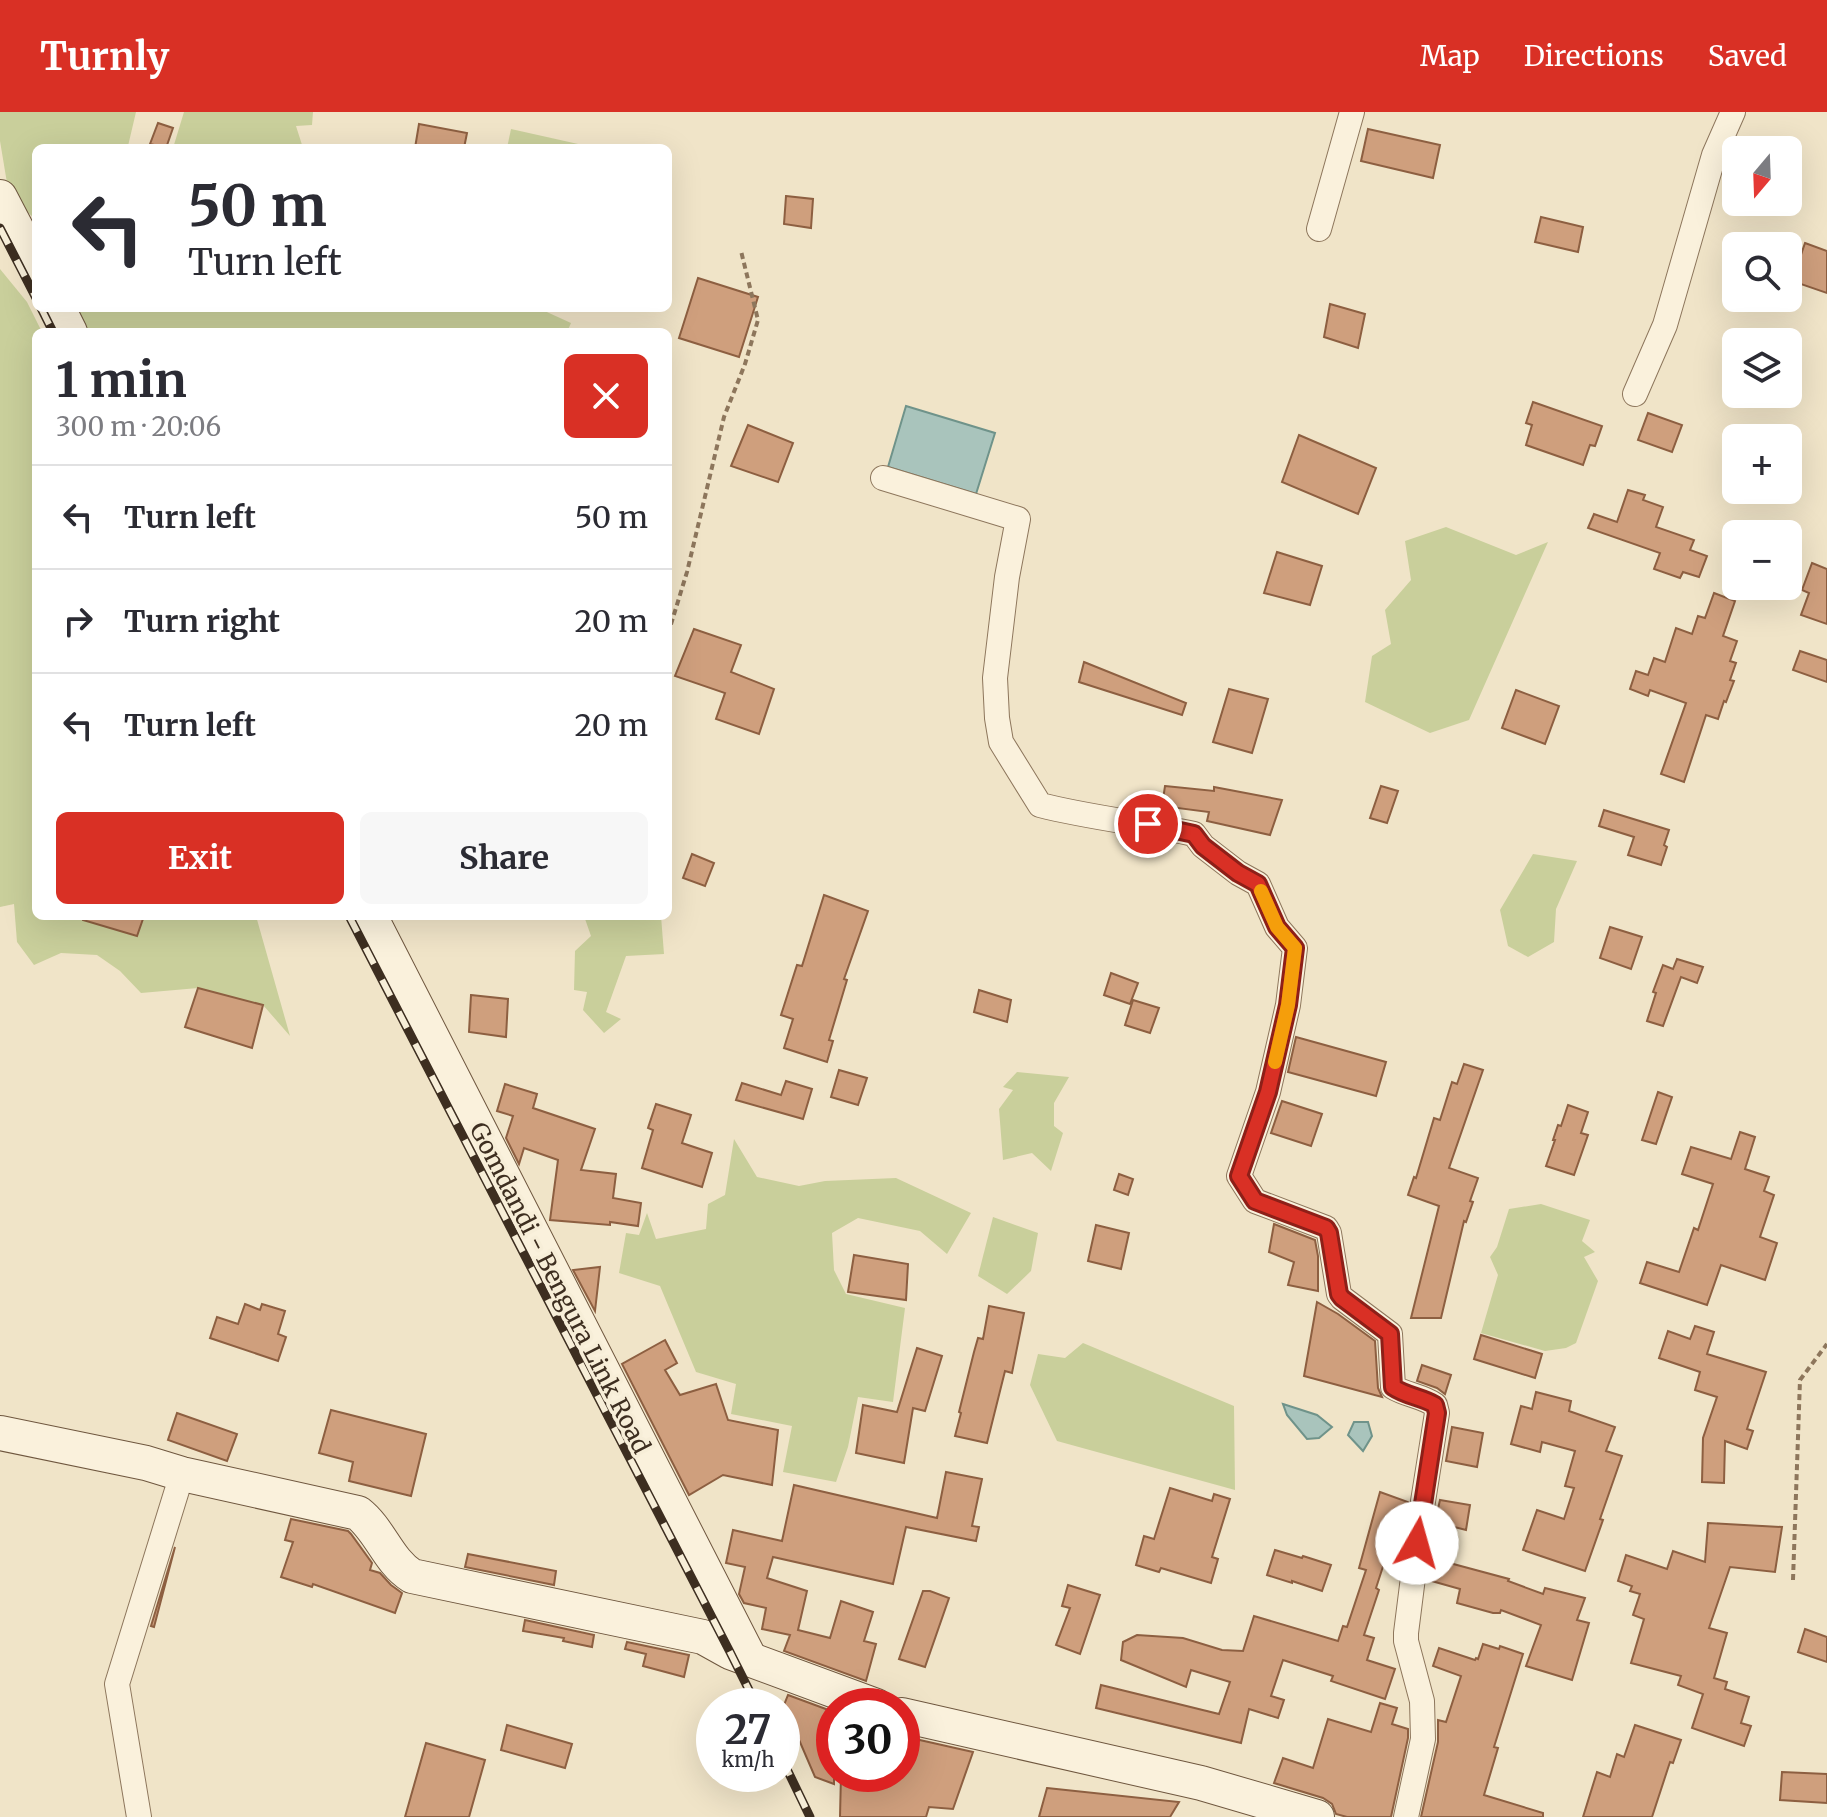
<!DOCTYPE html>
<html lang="en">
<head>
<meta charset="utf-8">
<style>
	body { margin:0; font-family:Merriweather,serif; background:#f7f7f7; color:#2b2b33; height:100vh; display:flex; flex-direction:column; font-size:30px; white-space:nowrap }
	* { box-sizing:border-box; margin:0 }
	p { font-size:26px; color:#7c7c81 }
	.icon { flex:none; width:44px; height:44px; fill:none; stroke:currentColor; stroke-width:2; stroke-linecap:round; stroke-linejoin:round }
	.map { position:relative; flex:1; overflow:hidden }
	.drawer { position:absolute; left:32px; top:216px; width:640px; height:592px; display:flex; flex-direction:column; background:#fff; border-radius:12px; box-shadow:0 8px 32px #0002 }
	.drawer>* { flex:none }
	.top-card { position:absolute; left:32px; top:32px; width:640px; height:168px; border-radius:12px; box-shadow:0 8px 32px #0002; background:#fff; color:#2b2b33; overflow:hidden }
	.needle { width:52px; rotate:199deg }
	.controls { position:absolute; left:1722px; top:24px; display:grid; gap:16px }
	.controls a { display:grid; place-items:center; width:80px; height:80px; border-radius:12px; background:#fff; box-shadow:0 8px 32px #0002; font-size:40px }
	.speed { position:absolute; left:696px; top:1576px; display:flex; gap:16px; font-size:40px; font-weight:700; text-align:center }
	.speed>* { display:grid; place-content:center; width:104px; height:104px; border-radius:50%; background:#fff; box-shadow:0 8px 32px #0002; line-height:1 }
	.speed small { font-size:20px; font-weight:400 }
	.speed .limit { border:12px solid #d22; background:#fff; color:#111 }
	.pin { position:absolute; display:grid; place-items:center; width:68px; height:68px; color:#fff; margin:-34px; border:4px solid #fff; border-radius:50%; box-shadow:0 2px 8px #0007 }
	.me { position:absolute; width:88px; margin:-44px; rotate:7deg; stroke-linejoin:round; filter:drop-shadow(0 0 6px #0008) }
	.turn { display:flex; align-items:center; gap:28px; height:168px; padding:0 24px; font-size:36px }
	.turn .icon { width:104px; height:104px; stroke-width:2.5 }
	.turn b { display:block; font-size:56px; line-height:68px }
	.round { display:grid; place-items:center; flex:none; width:84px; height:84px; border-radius:12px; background:#f7f7f7 }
	.head { display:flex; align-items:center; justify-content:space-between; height:136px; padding:0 24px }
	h1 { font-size:48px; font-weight:700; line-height:60px }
	.action { display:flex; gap:16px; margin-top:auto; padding:16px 24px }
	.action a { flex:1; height:92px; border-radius:12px; background:#d93025; color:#fff; font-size:32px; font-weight:700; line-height:92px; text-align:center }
	.action a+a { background:#f7f7f7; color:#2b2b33 }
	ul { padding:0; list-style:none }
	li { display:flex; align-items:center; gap:24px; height:104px; padding:0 24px; border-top:2px solid #e1e1e2 }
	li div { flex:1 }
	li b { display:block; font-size:30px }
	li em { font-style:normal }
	header { display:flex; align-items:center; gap:48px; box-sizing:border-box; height:112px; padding:0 40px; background:#d93025; color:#fff }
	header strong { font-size:38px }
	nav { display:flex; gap:44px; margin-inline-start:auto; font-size:28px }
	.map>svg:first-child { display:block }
</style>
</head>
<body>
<header>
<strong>Turnly</strong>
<nav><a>Map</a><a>Directions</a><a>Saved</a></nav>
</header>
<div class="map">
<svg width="1827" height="1705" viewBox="0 0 1827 1705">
	<rect width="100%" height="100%" fill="#f0e4c8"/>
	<!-- green -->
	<g fill="#c9cf9b">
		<path d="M0,0H136L128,34L131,36H36V130L30,117L34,106L9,83L0,29Z"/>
		<path d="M184,0H313L312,13L296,14L303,36H173Z"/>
		<path d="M511,17L596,36H507Z"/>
		<path d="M0,157L27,190L42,220H36V804H256L290,924L263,893L198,876L141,881L120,859L97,843L61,841L34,853L17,830L14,792L0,795Z"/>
		<path d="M67,196H538L571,211L567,220H79Z"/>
		<path d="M1446,415L1516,443L1548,430L1469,608L1430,621L1365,590L1372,544L1391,532L1385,498L1411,468L1405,429Z"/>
		<path d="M1533,742L1577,749L1556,797L1554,830L1528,845L1508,834L1500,798Z"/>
		<path d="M584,804H661L664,842L626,844L606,900L621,907L604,921L583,898L587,880L574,878L575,839L591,824Z"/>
		<path d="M1017,960L1069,965L1054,991V1014L1063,1021L1051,1059L1032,1041L1003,1048L999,997L1013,978L1003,975Z"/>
		<path d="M734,1027L757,1065L799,1074L825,1069L896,1066L971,1101L947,1142L920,1119L858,1106L832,1121L834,1158L846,1182L905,1196L893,1290L858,1285L848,1335L836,1370L783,1360L792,1314L731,1302L736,1272L696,1260L660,1174L619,1161L626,1121L639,1123L647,1101L656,1127L706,1117L708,1092L725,1083Z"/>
		<path d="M1541,1092L1590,1108L1582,1129L1595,1140L1584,1145L1598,1169L1576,1231L1566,1236L1545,1239L1481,1221L1498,1163L1490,1145L1497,1135L1509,1097Z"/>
		<path d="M993,1105L1038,1121L1031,1159L1007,1182L978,1164Z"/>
		<path d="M1083,1231L1234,1294L1235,1378L1057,1329L1030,1273L1038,1242L1065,1246Z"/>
	</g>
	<!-- water -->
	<g fill="#a9c4bc" stroke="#6f938a" stroke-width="2">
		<path d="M906,294L995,321L976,382L888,355Z"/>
		<path d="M1283,1292L1317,1303L1332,1315L1319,1326L1307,1327L1287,1303Z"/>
		<path d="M1354,1310H1368L1372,1324L1363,1339L1348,1323Z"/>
	</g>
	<!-- building -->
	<g fill="#cf9f7d" stroke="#8d5f41" stroke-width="2">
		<path d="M158,11L173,16L166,36L150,32Z"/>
		<path d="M419,12L467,21L464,36H415Z"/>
		<path d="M1368,17L1440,33L1433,66L1361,49Z"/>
		<path d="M786,84L813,87L811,116L784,112Z"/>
		<path d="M1541,105L1583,115L1578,140L1535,130Z"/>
		<path d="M1805,131L1827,139V181L1792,169Z"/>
		<path d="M698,166L758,185L739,245L679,226Z"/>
		<path d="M1330,192L1365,202L1358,236L1324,225Z"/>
		<path d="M1533,290L1602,314L1595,334L1590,333L1583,353L1526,333L1532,313L1526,311Z"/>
		<path d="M1648,301L1682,313L1672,340L1638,328Z"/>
		<path d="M748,313L793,331L778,370L731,354Z"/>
		<path d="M1299,323L1376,356L1358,402L1282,370Z"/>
		<path d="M1628,378L1645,383L1643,388L1663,395L1656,415L1694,428L1690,438L1707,444L1699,465L1683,460L1680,466L1654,457L1660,441L1588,416L1594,402L1617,410Z"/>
		<path d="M1277,440L1322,454L1310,493L1264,481Z"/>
		<path d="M1812,451L1827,457V512L1801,503L1809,481L1802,478Z"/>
		<path d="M1714,481L1735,489L1723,524L1737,529L1730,549L1736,551L1730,568L1734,569L1726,590L1724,589L1718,607L1706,603L1684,670L1661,662L1686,591L1650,578L1648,584L1630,577L1636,559L1648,563L1654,546L1665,550L1676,516L1692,522L1698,504L1705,506Z"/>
		<path d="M694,517L741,533L731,560L774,577L759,622L716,607L725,581L675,564Z"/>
		<path d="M1800,539L1827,548V570L1793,558Z"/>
		<path d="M1084,550L1186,591L1182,603L1079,570Z"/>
		<path d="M1229,577L1268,587L1252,641L1213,630Z"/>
		<path d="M1516,578L1559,594L1545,632L1502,616Z"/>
		<path d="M1165,674L1214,679V675L1282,688L1270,723L1207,709L1209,700L1162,694Z"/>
		<path d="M1381,674L1398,679L1387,711L1370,706Z"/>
		<path d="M1604,698L1669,718L1664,733L1667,735L1661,753L1628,743L1634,725L1599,714Z"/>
		<path d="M692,742L714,751L705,774L683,766Z"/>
		<path d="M824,783L868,799L844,867L847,868L829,928L833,929L827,950L784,936L793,907L781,903L797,853L802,854Z"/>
		<path d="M83,804H144L137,824L83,808Z"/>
		<path d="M1610,815L1642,825L1631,857L1600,846Z"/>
		<path d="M1677,847L1703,855L1697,871L1681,865L1663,914L1647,909L1656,881L1653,880L1663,853L1673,857Z"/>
		<path d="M1111,861L1138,871L1130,892L1104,883Z"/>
		<path d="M198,876L263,893L252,936L185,915Z"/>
		<path d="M979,878L1011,888L1007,910L974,900Z"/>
		<path d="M471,883L508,887L506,925L469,920Z"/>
		<path d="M1133,888L1159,896L1150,921L1125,913Z"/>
		<path d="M1296,925L1386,950L1376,984L1288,960Z"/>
		<path d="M1464,952L1483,958L1449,1056L1478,1066L1470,1089L1473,1090L1466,1110L1464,1109L1441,1206H1411L1439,1094L1408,1083L1414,1065L1416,1066L1434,1006L1440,1008L1452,970L1457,972Z"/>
		<path d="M839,958L867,966L858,993L831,985Z"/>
		<path d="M786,969L812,977L803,1007L736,988L742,971L781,983Z"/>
		<path d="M505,972L537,982L533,996L595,1017L581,1058L616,1062L613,1086L641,1091L638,1114L610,1110V1113L550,1108L558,1048L524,1036L519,1052L506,1026L513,1004L497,999Z"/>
		<path d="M1658,980L1672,985L1656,1032L1642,1028Z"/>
		<path d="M1282,989L1322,1002L1311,1034L1271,1021Z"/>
		<path d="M656,992L691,1003L682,1031L712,1041L702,1075L642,1056L653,1018L648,1016Z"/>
		<path d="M1568,993L1588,1000L1581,1021L1588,1023L1574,1063L1546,1054L1555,1028H1553L1558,1013L1561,1014Z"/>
		<path d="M1740,1020L1755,1025L1745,1057L1769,1065L1764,1079L1774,1083L1760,1125L1777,1131L1765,1168L1721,1153L1707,1193L1640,1171L1647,1150L1679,1160L1694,1116L1698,1118L1713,1072L1682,1062L1691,1035L1731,1047Z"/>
		<path d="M1119,1062L1133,1067L1128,1083L1114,1078Z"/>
		<path d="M1274,1112L1315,1128L1318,1144V1179L1288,1173L1294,1150L1269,1140Z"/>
		<path d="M1096,1113L1129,1121L1121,1157L1088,1149Z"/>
		<path d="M854,1143L908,1152L906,1188L848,1180Z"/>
		<path d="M600,1155L595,1199L573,1158Z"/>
		<path d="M1317,1190L1338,1202L1375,1229L1378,1276L1382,1285L1304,1264Z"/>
		<path d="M245,1192L260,1198L262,1192L285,1199L278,1222L286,1225L278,1249L210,1226L217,1205L238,1212Z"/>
		<path d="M989,1194L1024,1201L1012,1261L1005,1259L987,1331L955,1324L961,1301L959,1300L974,1240L978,1226L983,1227Z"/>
		<path d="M1695,1214L1714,1220L1707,1242L1766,1260L1747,1317L1753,1319L1747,1337L1725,1329L1724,1371L1702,1370L1703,1326L1717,1285L1695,1278L1700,1260L1659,1246L1668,1219L1690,1227Z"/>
		<path d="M1481,1223L1542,1242L1535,1266L1474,1247Z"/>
		<path d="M665,1228L677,1251L665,1258L680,1283L716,1272L728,1308L778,1318L772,1373L723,1363L689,1383L622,1252Z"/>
		<path d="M917,1236L942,1244L925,1299L913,1296L904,1351L856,1341L863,1293L897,1300Z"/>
		<path d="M1422,1253L1451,1263L1445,1282L1437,1276L1417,1269Z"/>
		<path d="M1536,1280L1571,1289L1569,1299L1615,1315L1606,1339L1622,1344L1600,1407L1603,1408L1585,1459L1523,1438L1537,1398L1564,1407L1574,1376L1565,1374L1575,1339L1542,1330L1540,1340L1511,1332L1521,1294L1532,1297Z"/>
		<path d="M331,1298L426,1322L411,1384L349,1369L353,1350L319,1341Z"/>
		<path d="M177,1301L237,1322L227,1349L168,1328Z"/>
		<path d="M1452,1315L1483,1321L1477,1355L1446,1349Z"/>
		<path d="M946,1360L982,1367L972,1414L979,1415L976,1429L906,1415L893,1472L773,1445L767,1466L807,1479L798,1518L830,1526L841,1489L873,1500L864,1529L876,1532L866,1569L784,1539L790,1523L762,1517L766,1496L744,1491L739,1482L745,1455L726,1451L733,1418L782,1429L794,1373L937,1406Z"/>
		<path d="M1170,1376L1212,1389L1214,1382L1230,1387L1212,1445L1218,1447L1211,1471L1161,1456L1159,1460L1136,1453L1144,1424L1154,1427Z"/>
		<path d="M1380,1380L1408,1390L1394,1434L1390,1433L1376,1476L1379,1478L1364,1523L1374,1526L1367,1548L1395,1557L1385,1587L1331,1569L1333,1564L1283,1548L1271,1584L1284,1588L1278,1606L1249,1597L1241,1631L1096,1596L1101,1573L1219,1602L1230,1570L1191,1558L1186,1575L1121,1548L1123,1530L1137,1523L1183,1526L1222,1538L1243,1539L1254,1504L1338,1529L1343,1514L1347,1515L1366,1458L1359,1456Z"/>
		<path d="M1440,1388L1470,1393L1466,1418L1435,1410Z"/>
		<path d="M291,1407L348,1419L351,1422L372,1451L370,1458L380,1461L391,1473L402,1481L395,1501L313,1472L312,1475L281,1465L293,1430L285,1428Z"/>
		<path d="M1708,1411L1782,1415L1775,1460L1730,1455L1709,1516L1727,1521L1714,1566L1727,1570L1725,1577L1749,1585L1741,1611L1751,1614L1744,1634L1692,1616L1703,1582L1678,1573L1681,1564L1631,1551L1644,1507L1633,1503L1640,1482L1630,1479L1632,1474L1618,1469L1626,1443L1667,1457L1673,1439L1705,1450Z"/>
		<path d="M175,1435L154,1515L151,1514Z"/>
		<path d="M1275,1438L1302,1446L1303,1444L1331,1453L1322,1479L1292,1469V1471L1267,1463Z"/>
		<path d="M468,1442L556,1459L554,1473L465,1455Z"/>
		<path d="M1431,1446L1509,1467L1508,1469L1543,1482L1545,1476L1585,1486L1577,1508L1589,1511L1572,1568L1526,1554L1541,1513L1501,1498L1500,1501H1493L1457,1491L1460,1477L1428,1468Z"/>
		<path d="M1068,1473L1100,1483L1080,1542L1056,1533L1070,1496L1062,1494Z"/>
		<path d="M923,1479H930L949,1486L925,1555L899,1547Z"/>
		<path d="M525,1508L594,1523L592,1535L563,1529L564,1526L523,1519Z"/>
		<path d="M1805,1517L1827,1525V1550L1798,1540Z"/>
		<path d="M627,1530L689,1543L684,1565L643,1554L646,1542L625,1537Z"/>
		<path d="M1483,1532L1499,1537L1500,1534L1523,1542L1494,1635L1498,1636L1484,1683L1543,1701V1705H1421L1438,1630V1608L1446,1610L1461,1564L1433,1554L1439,1536L1475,1548L1476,1546L1478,1547Z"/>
		<path d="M788,1583L834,1600V1672L815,1665L784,1593Z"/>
		<path d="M1380,1591L1397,1596L1392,1612L1408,1617V1626L1391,1705H1347L1336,1702L1332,1692L1323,1686L1274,1671L1283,1646L1313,1656L1328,1607L1371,1620Z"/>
		<path d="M507,1613L572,1632L565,1656L501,1638Z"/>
		<path d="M1635,1613L1681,1628L1673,1651L1670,1650L1652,1705H1583L1597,1660L1610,1665L1617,1642L1624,1645Z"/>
		<path d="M902,1624L973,1640L953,1697L929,1695L926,1705H840L841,1662H902Z"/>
		<path d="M426,1631L485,1648L469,1705H405Z"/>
		<path d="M1782,1660L1827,1662V1691L1780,1688Z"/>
		<path d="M1047,1676L1179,1690L1170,1705H1039Z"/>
	</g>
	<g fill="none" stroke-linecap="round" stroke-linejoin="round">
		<defs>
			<g id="street">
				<path d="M1319,117L1352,0"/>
				<path d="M1635,282L1665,213L1714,43L1733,0"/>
				<path d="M883,366L1018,407L1007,465L995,566L997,606L1001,630L1040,693C1091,706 1143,711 1194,722L1203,734L1238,761L1258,772L1277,815L1295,836L1288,893L1268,980L1239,1064L1255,1089L1326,1116L1329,1121L1339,1182L1342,1186L1390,1222L1393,1275C1406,1283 1422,1284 1435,1293L1437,1301L1421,1402L1406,1521V1529L1422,1589L1423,1627L1406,1705"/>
				<path d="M139,1705L117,1572L182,1362"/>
			</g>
			<g id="secondary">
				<path d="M0,85L36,154"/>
				<path d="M58,196L70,220"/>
				<path d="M370,804L750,1547"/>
				<path d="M0,1321L146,1351L182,1362L358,1401C380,1418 388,1449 412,1464L703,1525L730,1540L876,1594"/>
				<path d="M902,1603L1201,1671L1317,1705"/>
			</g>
		</defs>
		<!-- street casing -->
		<use href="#street" stroke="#8d765c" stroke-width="26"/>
		<!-- secondary casing -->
		<use href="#secondary" stroke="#6f573f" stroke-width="36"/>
		<!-- path -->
		<g stroke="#8d765c" stroke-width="4" stroke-dasharray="6 4" stroke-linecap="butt">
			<path d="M668,522L687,460L724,305L745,252L758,208L741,139"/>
			<path d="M1793,1468L1800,1268L1827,1232"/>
		</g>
		<!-- street -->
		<use href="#street" stroke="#faf1dc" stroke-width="24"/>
		<!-- secondary -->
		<use href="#secondary" stroke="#faf1dc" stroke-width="34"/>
		<defs>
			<g id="rail">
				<path d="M0,116L36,186"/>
				<path d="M41,196L53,220"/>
				<path d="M349,804L730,1540L757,1594"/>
				<path d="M782,1647L810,1705"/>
			</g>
		</defs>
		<!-- rail casing -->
		<use href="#rail" stroke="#3d2e20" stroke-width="9"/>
		<!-- rail -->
		<use href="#rail" stroke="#f7eed8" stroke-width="6" stroke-dasharray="18" stroke-linecap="butt"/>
	</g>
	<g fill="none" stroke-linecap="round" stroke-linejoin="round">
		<defs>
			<path id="route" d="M1148,712L1194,722L1203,734L1238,761L1258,772L1277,815L1295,836L1288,893L1268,980L1239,1064L1255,1089L1326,1116L1329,1121L1339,1182L1342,1186L1390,1222L1393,1275C1406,1284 1422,1285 1435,1293L1437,1301L1417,1431"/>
		</defs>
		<!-- route casing -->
		<use href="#route" stroke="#8d1f18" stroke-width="20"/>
		<!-- route -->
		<use href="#route" stroke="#d93025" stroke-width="14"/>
		<!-- slow -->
		<path stroke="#f59e0b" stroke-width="14" d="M1261,779L1277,815L1295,836L1288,893L1275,950"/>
	</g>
	<g text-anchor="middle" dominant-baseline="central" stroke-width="7" stroke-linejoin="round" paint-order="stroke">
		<!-- street labels -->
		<g font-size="24" fill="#3d2e20" stroke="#f7eed8">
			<text transform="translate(560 1176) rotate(63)">Gomdandi - Bengura Link Road</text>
		</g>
	</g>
</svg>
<div class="controls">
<a><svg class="needle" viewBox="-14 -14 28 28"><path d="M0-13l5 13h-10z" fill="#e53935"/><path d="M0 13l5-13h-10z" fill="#7c7c81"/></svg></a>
<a><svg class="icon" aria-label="search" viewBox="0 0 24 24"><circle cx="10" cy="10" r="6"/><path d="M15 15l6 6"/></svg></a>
<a><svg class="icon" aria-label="layers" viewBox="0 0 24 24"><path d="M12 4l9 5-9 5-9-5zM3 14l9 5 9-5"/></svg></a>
<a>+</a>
<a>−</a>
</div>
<div class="speed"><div>27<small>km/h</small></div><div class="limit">30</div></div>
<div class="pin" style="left:1148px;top:712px;background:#d93025"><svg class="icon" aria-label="arrive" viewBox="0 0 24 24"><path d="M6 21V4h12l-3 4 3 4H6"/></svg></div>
<svg class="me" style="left:1417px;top:1431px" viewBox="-20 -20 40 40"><circle r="19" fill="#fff"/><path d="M0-13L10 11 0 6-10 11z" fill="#d93025"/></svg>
<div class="top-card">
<div class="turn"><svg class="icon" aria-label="left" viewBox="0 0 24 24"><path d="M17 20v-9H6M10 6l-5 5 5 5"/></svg><div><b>50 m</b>Turn left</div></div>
</div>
<section class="drawer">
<div class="head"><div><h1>1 min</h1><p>300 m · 20:06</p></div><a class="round" style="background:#d93025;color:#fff"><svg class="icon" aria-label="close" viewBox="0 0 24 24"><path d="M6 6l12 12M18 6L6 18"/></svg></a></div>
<ul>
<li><svg class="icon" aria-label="left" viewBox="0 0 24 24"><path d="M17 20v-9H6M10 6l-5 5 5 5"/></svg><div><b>Turn left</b></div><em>50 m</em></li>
<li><svg class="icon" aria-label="right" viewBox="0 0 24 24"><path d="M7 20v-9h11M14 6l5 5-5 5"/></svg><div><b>Turn right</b></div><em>20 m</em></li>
<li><svg class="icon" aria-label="left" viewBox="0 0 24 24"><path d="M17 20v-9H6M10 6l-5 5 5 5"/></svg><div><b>Turn left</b></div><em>20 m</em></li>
</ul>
<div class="action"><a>Exit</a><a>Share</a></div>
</section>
</div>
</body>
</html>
